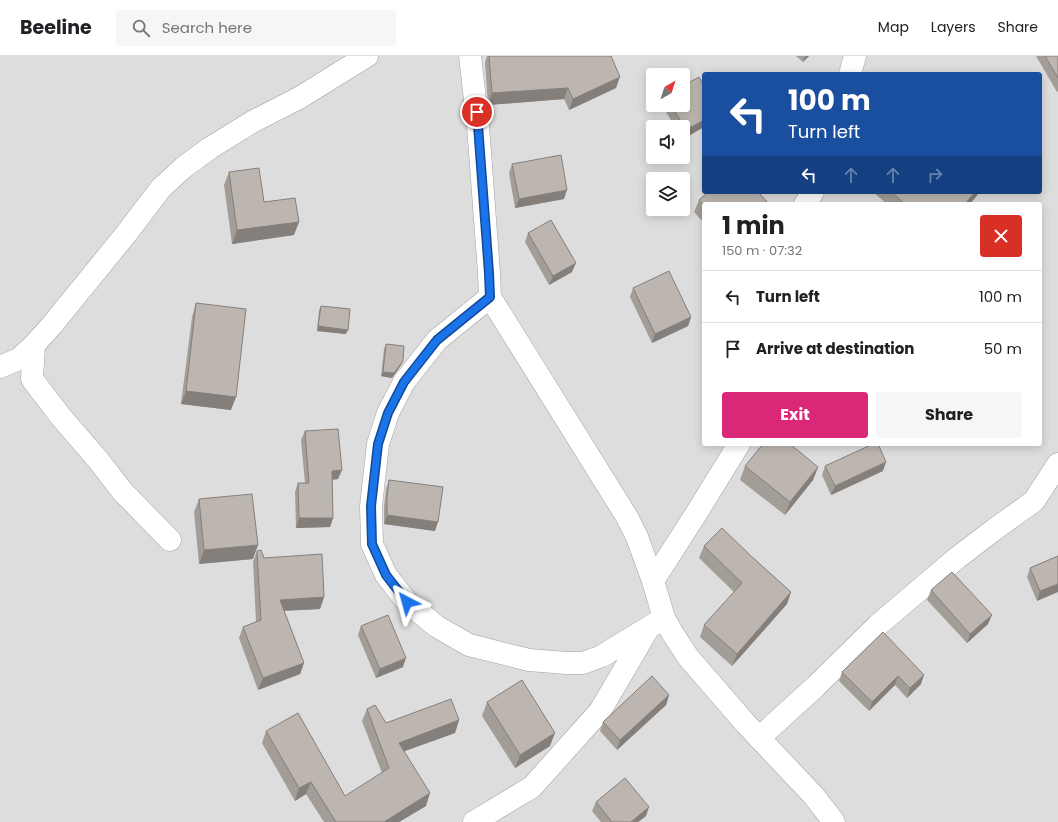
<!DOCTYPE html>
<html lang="en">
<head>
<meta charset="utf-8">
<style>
	body { margin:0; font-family:Poppins,sans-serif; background:#f6f6f6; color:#202124; height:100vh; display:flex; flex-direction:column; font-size:15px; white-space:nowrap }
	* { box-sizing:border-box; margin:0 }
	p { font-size:13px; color:#757577 }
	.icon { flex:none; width:22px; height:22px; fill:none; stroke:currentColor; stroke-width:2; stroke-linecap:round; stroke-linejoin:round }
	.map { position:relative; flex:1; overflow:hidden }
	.sheet { position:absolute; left:702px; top:146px; width:340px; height:244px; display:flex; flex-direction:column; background:#fff; border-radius:4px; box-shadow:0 2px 10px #0003 }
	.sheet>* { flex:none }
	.hud { position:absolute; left:702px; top:16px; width:340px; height:122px; border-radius:4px; box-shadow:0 2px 10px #0003; background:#1a4fa0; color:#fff; overflow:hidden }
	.needle { width:26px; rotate:39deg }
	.fabs { position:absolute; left:646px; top:12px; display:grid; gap:8px }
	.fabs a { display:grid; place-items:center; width:44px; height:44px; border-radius:4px; background:#fff; box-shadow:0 2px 10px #0003; font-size:20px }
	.pin { position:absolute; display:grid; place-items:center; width:34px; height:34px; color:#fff; margin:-17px; border:2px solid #fff; border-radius:50%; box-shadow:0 1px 4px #0007 }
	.me { position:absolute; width:44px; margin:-22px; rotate:321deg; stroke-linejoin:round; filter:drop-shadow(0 0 3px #0008) }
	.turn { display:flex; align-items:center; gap:14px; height:84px; padding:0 20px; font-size:18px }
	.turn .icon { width:52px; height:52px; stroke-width:2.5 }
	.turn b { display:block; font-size:28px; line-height:34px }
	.lanes { display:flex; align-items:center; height:38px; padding:0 20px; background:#0003; justify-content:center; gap:20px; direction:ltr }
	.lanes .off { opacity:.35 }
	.round { display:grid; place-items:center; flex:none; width:42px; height:42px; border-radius:4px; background:#f6f6f6 }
	.head { display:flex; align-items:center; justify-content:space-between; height:68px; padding:0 20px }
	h1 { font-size:24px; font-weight:700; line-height:30px }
	.primary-button { display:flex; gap:8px; margin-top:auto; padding:8px 20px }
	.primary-button a { flex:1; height:46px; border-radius:4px; background:#db2777; color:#fff; font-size:16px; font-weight:700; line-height:46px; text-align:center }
	.primary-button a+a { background:#f6f6f6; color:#202124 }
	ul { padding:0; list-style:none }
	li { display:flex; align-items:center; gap:12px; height:52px; padding:0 20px; border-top:1px solid #e0e0e0 }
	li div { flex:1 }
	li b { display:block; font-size:15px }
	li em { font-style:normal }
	header { display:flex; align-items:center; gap:24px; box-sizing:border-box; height:56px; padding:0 20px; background:#fff; border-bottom:1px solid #e0e0e0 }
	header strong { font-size:19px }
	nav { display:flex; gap:22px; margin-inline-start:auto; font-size:14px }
	.search { width:280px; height:36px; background:#f6f6f6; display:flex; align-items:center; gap:10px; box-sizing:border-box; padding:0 14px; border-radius:4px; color:#757577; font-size:15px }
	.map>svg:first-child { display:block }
</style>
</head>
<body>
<header>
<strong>Beeline</strong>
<div class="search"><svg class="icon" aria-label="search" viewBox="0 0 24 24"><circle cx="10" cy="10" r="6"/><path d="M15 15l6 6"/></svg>Search here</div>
<nav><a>Map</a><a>Layers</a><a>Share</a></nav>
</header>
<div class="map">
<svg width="1058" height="766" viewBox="0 0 1058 766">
	<rect width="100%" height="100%" fill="#efede7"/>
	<!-- residential -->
	<path fill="#dedddd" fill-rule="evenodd" d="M0,0H1058V766H0ZM704,18H1040V136H704ZM653,19H683V49H653ZM653,71H683V101H653ZM653,123H683V153H653ZM704,148H1040V388H704Z"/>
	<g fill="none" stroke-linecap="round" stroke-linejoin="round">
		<defs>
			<g id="street">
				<path d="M470,0L478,70L489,217L490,241L627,461L637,481L653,525L664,562L673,578L688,601L746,668L814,740L834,766"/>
				<path d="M850,18L855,0"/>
				<path d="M805,148L813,136"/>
				<path d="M490,241L437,284L404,326L388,357L378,388L371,450L372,488L386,519L407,546L436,570L469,589L529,604L566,607H583L602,600L664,562"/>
				<path d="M34,289L32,323L61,361L99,405L122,435L170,484"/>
				<path d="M0,311L19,303L34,289L52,269L126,178L161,132L184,111L210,92L252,66L299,42L367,0"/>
				<path d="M653,525L699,453L739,388"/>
				<path d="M759,682L816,630L878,569L957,502L995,473L1034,445L1058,408"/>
				<path d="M474,766L532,731L600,655L648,573"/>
			</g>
		</defs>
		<!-- street casing -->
		<use href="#street" stroke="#a1a1a1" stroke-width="23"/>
		<!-- street -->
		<use href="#street" stroke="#fff" stroke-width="22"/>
	</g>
	<!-- wall -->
	<g fill="#a39d97">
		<path d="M487,0H611L616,32L569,54L564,43L488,49L485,6Z"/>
		<path d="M796,0H809L803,6Z"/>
		<path d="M1036,0H1058V35L1057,36Z"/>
		<path d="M704,30V71L683,83V71H675L662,49H683Z"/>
		<path d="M512,108L564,143L515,152L509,117Z"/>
		<path d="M229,116L294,179L232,188L224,129Z"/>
		<path d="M708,136H761L759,137L704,148V167L694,156L699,144Z"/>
		<path d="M873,136H979L978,138L970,148H887Z"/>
		<path d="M528,177L572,216L549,229L525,186Z"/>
		<path d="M633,232L691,261L688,270L652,287L630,241Z"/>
		<path d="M196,247L231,354L181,348L192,261Z"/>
		<path d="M321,250L346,278L317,275L319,254Z"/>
		<path d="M386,288L403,305L401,309L392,322L381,320L384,293Z"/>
		<path d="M305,375L338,423L332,424L333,462L330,471L296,472L295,436L298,427H305L301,384Z"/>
		<path d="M745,410L818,411L813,424L785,459L740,424Z"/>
		<path d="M825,410L883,415L831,439L822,419Z"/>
		<path d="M389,424L435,475L384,468V451L386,433Z"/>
		<path d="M199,443L253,503L199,508L194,456Z"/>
		<path d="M704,490L751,500L791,536L787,548L732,610L700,581L704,569L734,536L699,502Z"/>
		<path d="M257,495L264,502L324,541L320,553L284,555L304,607L300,618L258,634L239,582L243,571L256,566L253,506Z"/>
		<path d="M1058,500L1037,545L1027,521L1030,512Z"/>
		<path d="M931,534L988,568L967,587L927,544Z"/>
		<path d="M361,570L403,611L376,622L358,579Z"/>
		<path d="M883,576L921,628L907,642L895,629L869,655L839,625L842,616Z"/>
		<path d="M669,639L666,649L617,694L600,675L603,666Z"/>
		<path d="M487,646L550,690L515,712L482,660Z"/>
		<path d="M367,653L386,667L459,664L455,677L404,695L426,750L399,766H324L306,738L295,745L262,687L266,675L345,740L382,717L362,665Z"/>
		<path d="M596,746L646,760L638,766H601L592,755Z"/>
	</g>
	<!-- shaded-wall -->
	<g fill="#847f7b">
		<path d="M806,0H809L803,6L804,2Z"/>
		<path d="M620,21L616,32L569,54L573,43Z"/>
		<path d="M568,32L564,43L488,49L492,37Z"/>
		<path d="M704,64V71L683,83L686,74Z"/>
		<path d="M567,134L564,143L515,152L519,143Z"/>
		<path d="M975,136H979L978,138L970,148H965Z"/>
		<path d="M299,166L294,179L232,188L237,174Z"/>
		<path d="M576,207L572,216L549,229L553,220Z"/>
		<path d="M691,261L688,270L652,287L655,278Z"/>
		<path d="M318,270L348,274L346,278L317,275Z"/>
		<path d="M403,305L401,309L392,322L381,320L383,316Z"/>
		<path d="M186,335L236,341L231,354L181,348Z"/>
		<path d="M886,406L883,415L831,439L835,430Z"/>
		<path d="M818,411L813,424L785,459L790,446Z"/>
		<path d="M342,414L338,423L328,424L332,415Z"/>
		<path d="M387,459L438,466L435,475L384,468Z"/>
		<path d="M299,462H333L330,471L296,472Z"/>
		<path d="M258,489L253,503L199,508L204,494Z"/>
		<path d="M1058,528V536L1037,545L1040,535Z"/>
		<path d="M791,536L787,548L732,610L737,598Z"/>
		<path d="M324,541L320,553L276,555L280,544Z"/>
		<path d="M992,559L988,568L967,587L970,578Z"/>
		<path d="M406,602L403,611L376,622L380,613Z"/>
		<path d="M304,607L300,618L258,634L263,622Z"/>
		<path d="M924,619L921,628L907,642L910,632Z"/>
		<path d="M898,620L895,629L869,655L872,646Z"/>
		<path d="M669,639L666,649L617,694L620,684Z"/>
		<path d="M459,664L455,677L394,699L399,687Z"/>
		<path d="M555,677L550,690L515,712L520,699Z"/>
		<path d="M311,726L306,738L295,745L299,732Z"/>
		<path d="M430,737L426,750L399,766H384Z"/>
		<path d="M649,751L646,760L638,766H631Z"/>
	</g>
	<!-- building -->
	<g fill="#bdb6b0" stroke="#847f7b">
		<path d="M489,0H611L620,21L573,43L568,32L492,37Z"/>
		<path d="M1045,0H1058V22Z"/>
		<path d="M699,21L704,30V64L686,74L671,49H683V30Z"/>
		<path d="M561,99L567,134L519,143L512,108Z"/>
		<path d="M259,112L264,146L295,142L299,166L237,174L229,116Z"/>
		<path d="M708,136H758L769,148H704V150L699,144Z"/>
		<path d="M891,136H975L965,148H905Z"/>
		<path d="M551,164L576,207L553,220L528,177Z"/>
		<path d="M669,215L691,261L655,278L633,232Z"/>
		<path d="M196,247L246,253L236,341L186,335Z"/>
		<path d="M321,250L350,253L348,274L318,270Z"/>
		<path d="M386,288L404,290L403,305L394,317L383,316Z"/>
		<path d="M338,373L342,414L332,415L333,462H299L298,427H309L305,375Z"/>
		<path d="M763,388H790L818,411L790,446L745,410Z"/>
		<path d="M873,388H878L886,406L835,430L825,410Z"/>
		<path d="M389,424L443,431L438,466L387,459V441Z"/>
		<path d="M252,438L258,489L204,494L199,443Z"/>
		<path d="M722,472L751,500L791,536L737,598L704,569L742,527L704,490Z"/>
		<path d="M261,494L264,502L322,498L324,541L280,544L304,607L263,622L243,571L261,564L257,495Z"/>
		<path d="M1058,500V528L1040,535L1030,512Z"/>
		<path d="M952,516L992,559L970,578L931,534Z"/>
		<path d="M388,559L406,602L380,613L361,570Z"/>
		<path d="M883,576L924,619L910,632L898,620L872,646L842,616Z"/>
		<path d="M652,620L669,639L620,684L603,666Z"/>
		<path d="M522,624L555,677L520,699L487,646Z"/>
		<path d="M451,643L459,664L399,687L430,737L384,766H336L311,726L299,732L266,675L298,657L345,740L389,712L367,653L375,649L386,667Z"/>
		<path d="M625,722L649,751L631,766H612L596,746Z"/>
	</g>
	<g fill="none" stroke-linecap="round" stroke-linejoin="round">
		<defs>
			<path id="route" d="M407,546L386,519L372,488L371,450L378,388L388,357L404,326L437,284L490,241L489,217L477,56"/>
		</defs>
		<!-- route casing -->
		<use href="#route" stroke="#114b97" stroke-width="10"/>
		<!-- route -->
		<use href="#route" stroke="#1a73e8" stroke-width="7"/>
	</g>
</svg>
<div class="fabs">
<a><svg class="needle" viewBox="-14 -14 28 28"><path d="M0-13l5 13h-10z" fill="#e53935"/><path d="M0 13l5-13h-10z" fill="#757577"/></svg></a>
<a><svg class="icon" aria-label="sound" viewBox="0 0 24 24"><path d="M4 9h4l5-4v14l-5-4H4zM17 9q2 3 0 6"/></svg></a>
<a><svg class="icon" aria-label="layers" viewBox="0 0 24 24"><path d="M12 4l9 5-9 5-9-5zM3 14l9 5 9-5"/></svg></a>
</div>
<div class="pin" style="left:477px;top:56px;background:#d93025"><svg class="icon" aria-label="arrive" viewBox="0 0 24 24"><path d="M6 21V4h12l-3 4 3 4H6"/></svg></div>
<svg class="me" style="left:407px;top:546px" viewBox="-20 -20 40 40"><path d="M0-17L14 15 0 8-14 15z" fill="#1a73e8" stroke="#fff" stroke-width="4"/></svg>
<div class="hud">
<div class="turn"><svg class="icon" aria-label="left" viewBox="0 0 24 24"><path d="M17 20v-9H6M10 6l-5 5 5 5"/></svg><div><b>100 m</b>Turn left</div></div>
<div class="lanes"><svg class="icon" aria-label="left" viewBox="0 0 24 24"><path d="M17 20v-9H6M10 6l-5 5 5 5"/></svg><svg class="icon off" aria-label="ahead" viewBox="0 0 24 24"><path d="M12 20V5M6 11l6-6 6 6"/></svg><svg class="icon off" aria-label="ahead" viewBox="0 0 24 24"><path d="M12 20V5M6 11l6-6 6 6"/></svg><svg class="icon off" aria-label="right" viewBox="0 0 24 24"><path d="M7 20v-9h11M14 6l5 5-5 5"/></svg></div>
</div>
<section class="sheet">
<div class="head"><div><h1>1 min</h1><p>150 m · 07:32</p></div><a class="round" style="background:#d93025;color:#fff"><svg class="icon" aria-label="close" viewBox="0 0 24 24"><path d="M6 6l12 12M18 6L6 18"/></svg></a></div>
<ul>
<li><svg class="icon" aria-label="left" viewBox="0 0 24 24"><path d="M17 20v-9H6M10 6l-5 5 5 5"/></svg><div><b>Turn left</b></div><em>100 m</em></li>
<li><svg class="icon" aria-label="arrive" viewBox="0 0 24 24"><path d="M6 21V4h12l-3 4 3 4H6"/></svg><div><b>Arrive at destination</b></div><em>50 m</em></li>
</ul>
<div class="primary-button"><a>Exit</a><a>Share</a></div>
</section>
</div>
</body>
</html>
